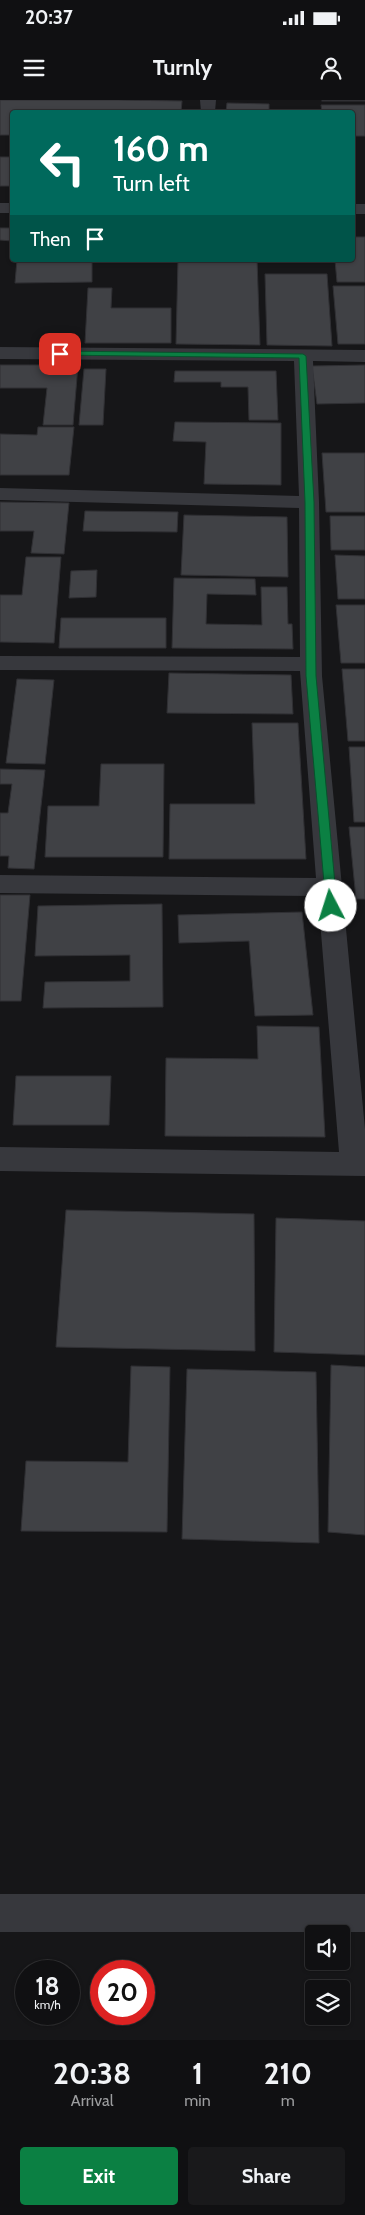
<!DOCTYPE html>
<html lang="en">
<head>
<meta charset="utf-8">
<style>
	body { margin:0; font-family:Cabin,sans-serif; background:#19191b; color:#f1f3f6; height:100vh; display:flex; flex-direction:column; font-size:19px; white-space:nowrap }
	* { box-sizing:border-box; margin:0 }
	p { font-size:16px; color:#9c9d9f }
	.icon { flex:none; width:28px; height:28px; fill:none; stroke:currentColor; stroke-width:2; stroke-linecap:round; stroke-linejoin:round }
	.map { position:relative; height:1940px; overflow:hidden }
	.drawer { display:flex; flex-direction:column; background:#101012; flex:1 }
	.drawer>* { flex:none }
	.guide { position:absolute; left:10px; top:10px; width:345px; height:152px; border-radius:5px; box-shadow:0 1px 4px #0004,0 0 0 1px #303032; background:#00695c; color:#fff; overflow:hidden }
	.tools { position:absolute; left:305px; top:1825px; display:grid; gap:10px }
	.tools a { display:grid; place-items:center; width:45px; height:45px; border-radius:5px; background:#101012; box-shadow:0 1px 4px #0004,0 0 0 1px #303032; font-size:25px }
	.speed { position:absolute; left:15px; top:1860px; display:flex; gap:10px; font-size:25px; font-weight:700; text-align:center }
	.speed>* { display:grid; place-content:center; width:65px; height:65px; border-radius:50%; background:#101012; box-shadow:0 1px 4px #0004,0 0 0 1px #303032; line-height:1 }
	.speed small { font-size:12px; font-weight:400 }
	.speed .limit { border:8px solid #d22; background:#fff; color:#111 }
	.pin { position:absolute; display:grid; place-items:center; width:42px; height:42px; color:#fff; margin:-21px; border-radius:10px; box-shadow:0 2px 8px #0006 }
	.me { position:absolute; width:55px; margin:-28px; rotate:355deg; stroke-linejoin:round; filter:drop-shadow(0 0 4px #0008) }
	.turn { display:flex; align-items:center; gap:18px; height:105px; padding:0 20px; font-size:22px }
	.turn .icon { width:65px; height:65px; stroke-width:2.5 }
	.turn b { display:block; font-size:35px; line-height:42px }
	.then { display:flex; align-items:center; height:48px; padding:0 20px; background:#0003; gap:10px; font-size:19px }
	.eta { display:flex; justify-content:space-evenly; align-items:center; height:85px; text-align:center }
	.eta b { font-size:30px; font-weight:800; line-height:35px }
	.primary-button { display:flex; gap:10px; margin-top:auto; padding:10px 20px }
	.primary-button a { flex:1; height:58px; border-radius:5px; background:#0b8043; color:#fff; font-size:20px; font-weight:800; line-height:58px; text-align:center }
	.primary-button a+a { background:#19191b; color:#f1f3f6 }
	.status { display:flex; justify-content:space-between; align-items:center; height:35px; padding:0 25px; background:#101012; direction:ltr }
	.status svg { height:14px; fill:currentColor }
	header { display:flex; justify-content:space-between; align-items:center; height:65px; padding:0 20px; background:#101012; font-size:22px; font-weight:800 }
	.map>svg:first-child { display:block }
</style>
</head>
<body>
<div class="status"><b>20:37</b><svg viewBox="0 0 49 12"><path d="M0 12V9h3v3zM5 12V6h3v6zM10 12V3h3v9zM15 12V0h3v12zM26 1h20v11H26zM47 4h2v5h-2z"/></svg></div>
<header><svg class="icon" aria-label="menu" viewBox="0 0 24 24"><path d="M4 6h16M4 12h16M4 18h16"/></svg>Turnly<svg class="icon" aria-label="person" viewBox="0 0 24 24"><circle cx="12" cy="8" r="4"/><path d="M4 21q1-7 8-7t8 7"/></svg></header>
<div class="map">
<svg width="365" height="1940" viewBox="0 0 365 1940">
	<rect width="100%" height="100%" fill="#161618"/>
	<!-- building -->
	<g fill="#404145" stroke="#303034">
		<path d="M0,0H119L182,1L181,12H12V35H0Z"/>
		<rect x="322" y="0" width="43" height="1"/>
		<path d="M227,3L269,4V12H226Z"/>
		<path d="M321,5H365V36H352V12H322Z"/>
		<rect x="0" y="57" width="12" height="29"/>
		<path d="M0,128H12V141L0,140Z"/>
		<path d="M352,137H365V182H337L335,160H352Z"/>
		<path d="M17,160H92V182L15,183Z"/>
		<path d="M178,160H257L260,245L176,244Z"/>
		<path d="M265,174H327L332,246L267,245Z"/>
		<path d="M333,186H365V244H338Z"/>
		<path d="M88,188H112L111,208H171V243H85Z"/>
		<path d="M0,265H78L73,325H43L47,288H0Z"/>
		<path d="M365,265V303L317,304L312,266Z"/>
		<path d="M84,269H106L103,325H79Z"/>
		<path d="M175,271H276L278,320H249L248,287H221V282H174Z"/>
		<path d="M175,322L281,323V385L204,384L206,342L173,341Z"/>
		<path d="M38,327H74L69,375H0V334L37,335Z"/>
		<path d="M322,353H365V412H326Z"/>
		<path d="M0,402L69,403L64,454L31,453L34,431H0Z"/>
		<path d="M85,411L178,412L177,432L83,431Z"/>
		<path d="M184,415L287,417L288,477L181,475Z"/>
		<path d="M330,416H365V450H331Z"/>
		<path d="M335,455L365,456V499H338Z"/>
		<path d="M26,457H61L54,543L0,542V495H22Z"/>
		<path d="M97,470L96,497L69,498L71,471Z"/>
		<path d="M174,478L255,479L256,495L207,494L206,524L262,525L261,487H287L288,524H292L293,549L172,548Z"/>
		<path d="M336,505H365V563H341Z"/>
		<path d="M61,518H166V548H59Z"/>
		<path d="M342,569H365V641H348Z"/>
		<path d="M169,573L291,575L293,614L167,613Z"/>
		<path d="M17,579L54,580L45,664L6,663Z"/>
		<path d="M252,623H298L306,759H169L170,704H255Z"/>
		<path d="M349,647H365V722H354Z"/>
		<path d="M101,664H164L163,757H45L48,706H99Z"/>
		<path d="M0,669L45,670L34,769L8,768L9,756H0V713H8L12,684H0Z"/>
		<path d="M349,727H365V799H356Z"/>
		<path d="M0,795H30L21,901H0Z"/>
		<path d="M162,804L163,907L43,908L45,882L130,881V855L35,856L38,806Z"/>
		<path d="M302,812L313,915L255,916L249,841L179,843L178,815Z"/>
		<path d="M257,926L319,927L325,1037L165,1036L166,958L258,959Z"/>
		<path d="M16,976H111L109,1025H13Z"/>
		<path d="M66,1110L254,1114L255,1251L56,1247Z"/>
		<path d="M276,1118L365,1121V1255L274,1252Z"/>
		<path d="M331,1265L365,1267V1435L328,1432Z"/>
		<path d="M131,1266L170,1267L167,1432L21,1431L26,1361L128,1362Z"/>
		<path d="M187,1269L316,1272L319,1443L182,1439Z"/>
	</g>
	<g fill="none" stroke-linecap="round" stroke-linejoin="round">
		<!-- service -->
		<g fill="#37383d" fill-rule="evenodd">
			<path d="M200,0H216L215,12H201Z"/>
			<rect x="0" y="103" width="12" height="10"/>
			<rect x="352" y="104" width="13" height="10"/>
			<path d="M0,247L365,250V262L313,261L319,402L322,576L365,1029V1076L0,1071V1047L339,1052L318,796L0,793V775L316,778L300,571L0,570V556L300,557L299,408L0,400V388L299,396L294,261L0,259Z"/>
		</g>
		<!-- minor -->
		<rect fill="#37383d" fill-rule="evenodd" x="0" y="1794" width="365" height="38"/>
	</g>
	<!-- route -->
	<path fill="#0b8043" stroke="#07532c" d="M60,251L303,254L306,256L314,402L316,576L337,806L335,809H328L326,806L306,576L305,402L299,258L57,255V252Z"/>
</svg>
<div class="tools">
<a><svg class="icon" aria-label="sound" viewBox="0 0 24 24"><path d="M4 9h4l5-4v14l-5-4H4zM17 9q2 3 0 6"/></svg></a>
<a><svg class="icon" aria-label="layers" viewBox="0 0 24 24"><path d="M12 4l9 5-9 5-9-5zM3 14l9 5 9-5"/></svg></a>
</div>
<div class="speed"><div>18<small>km/h</small></div><div class="limit">20</div></div>
<div class="pin" style="left:60px;top:254px;background:#d93025"><svg class="icon" aria-label="arrive" viewBox="0 0 24 24"><path d="M6 21V4h12l-3 4 3 4H6"/></svg></div>
<svg class="me" style="left:331px;top:806px" viewBox="-20 -20 40 40"><circle r="19" fill="#fff"/><path d="M0-13L10 11 0 6-10 11z" fill="#0b8043"/></svg>
<div class="guide">
<div class="turn"><svg class="icon" aria-label="left" viewBox="0 0 24 24"><path d="M17 20v-9H6M10 6l-5 5 5 5"/></svg><div><b>160 m</b>Turn left</div></div>
<div class="then">Then<svg class="icon" aria-label="arrive" viewBox="0 0 24 24"><path d="M6 21V4h12l-3 4 3 4H6"/></svg></div>
</div>
</div>
<section class="drawer">
<div class="eta">
<div><b>20:38</b><p>Arrival</p></div>
<div><b>1</b><p>min</p></div>
<div><b>210</b><p>m</p></div>
</div>
<div class="primary-button"><a>Exit</a><a>Share</a></div>
</section>
</body>
</html>
